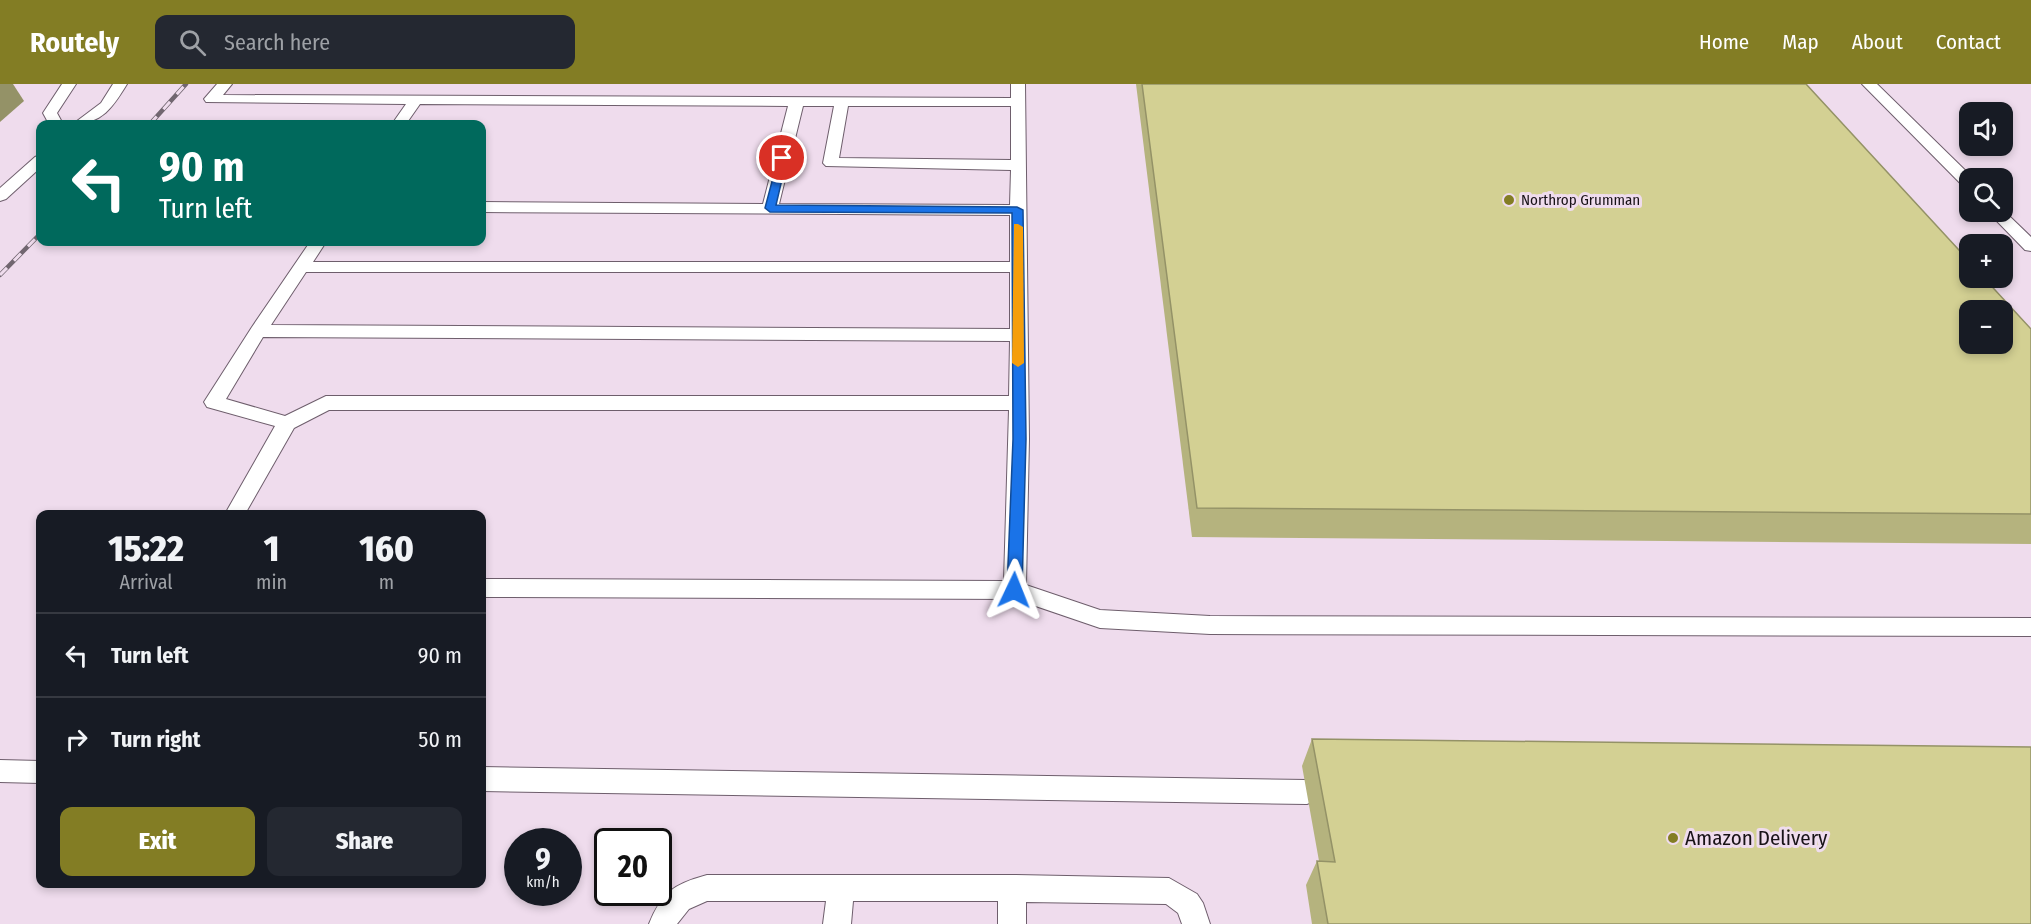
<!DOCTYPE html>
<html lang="en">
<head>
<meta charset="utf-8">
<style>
	body { margin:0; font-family:"Fira Sans Condensed",sans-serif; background:#242831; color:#f1f3f6; height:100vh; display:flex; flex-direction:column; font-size:22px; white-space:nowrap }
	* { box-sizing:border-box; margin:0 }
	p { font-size:20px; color:#9ea1a6 }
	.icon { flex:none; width:33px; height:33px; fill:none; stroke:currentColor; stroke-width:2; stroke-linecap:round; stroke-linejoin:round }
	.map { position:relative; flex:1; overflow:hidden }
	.drawer { position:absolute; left:36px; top:426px; width:450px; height:378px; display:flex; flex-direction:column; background:#171b24; border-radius:12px; box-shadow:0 3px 9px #0003 }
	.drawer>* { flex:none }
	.top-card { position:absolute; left:36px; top:36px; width:450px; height:126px; border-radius:12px; box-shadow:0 3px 9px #0003; background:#00695c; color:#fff; overflow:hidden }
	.buttons { position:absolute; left:1959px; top:18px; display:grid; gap:12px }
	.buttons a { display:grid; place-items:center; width:54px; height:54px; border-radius:12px; background:#171b24; box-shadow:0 3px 9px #0003; font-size:30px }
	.speed { position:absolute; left:504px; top:744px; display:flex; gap:12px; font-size:30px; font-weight:700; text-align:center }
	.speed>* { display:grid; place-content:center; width:78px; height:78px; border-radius:50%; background:#171b24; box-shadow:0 3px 9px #0003; line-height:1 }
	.speed small { font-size:15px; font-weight:400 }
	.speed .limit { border:3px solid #111; border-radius:9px; background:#fff; color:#111 }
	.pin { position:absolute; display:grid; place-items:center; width:51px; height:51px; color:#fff; margin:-26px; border:3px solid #fff; border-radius:50%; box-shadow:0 2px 6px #0007 }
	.me { position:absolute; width:66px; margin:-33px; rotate:2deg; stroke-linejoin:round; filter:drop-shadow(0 0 4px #0008) }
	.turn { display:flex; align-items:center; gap:21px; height:126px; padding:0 24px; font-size:27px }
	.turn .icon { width:78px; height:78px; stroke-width:2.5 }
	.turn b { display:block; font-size:42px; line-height:51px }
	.eta { display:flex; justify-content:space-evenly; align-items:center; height:102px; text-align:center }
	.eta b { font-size:36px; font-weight:800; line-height:42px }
	.button { display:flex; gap:12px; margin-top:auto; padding:12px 24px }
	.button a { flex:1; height:69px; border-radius:12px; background:#837d24; color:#fff; font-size:24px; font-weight:800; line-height:69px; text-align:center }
	.button a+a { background:#242831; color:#f1f3f6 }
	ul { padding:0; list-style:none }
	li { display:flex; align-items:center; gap:18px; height:84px; padding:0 24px; border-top:2px solid #363941 }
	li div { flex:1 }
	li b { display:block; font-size:22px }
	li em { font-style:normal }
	header { display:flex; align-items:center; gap:36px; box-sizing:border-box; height:84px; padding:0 30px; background:#837d24; color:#fff }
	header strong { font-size:28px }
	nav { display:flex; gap:33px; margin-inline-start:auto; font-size:21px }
	.search { width:420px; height:54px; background:#242831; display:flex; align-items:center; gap:15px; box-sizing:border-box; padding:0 21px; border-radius:12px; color:#9ea1a6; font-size:22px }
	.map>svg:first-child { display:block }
</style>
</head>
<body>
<header>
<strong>Routely</strong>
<div class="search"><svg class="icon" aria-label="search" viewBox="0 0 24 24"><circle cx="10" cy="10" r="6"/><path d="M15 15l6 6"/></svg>Search here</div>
<nav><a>Home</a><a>Map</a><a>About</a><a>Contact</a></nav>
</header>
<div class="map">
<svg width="2031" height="840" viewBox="0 0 2031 840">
	<rect width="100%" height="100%" fill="#efdced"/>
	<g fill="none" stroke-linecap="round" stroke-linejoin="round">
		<defs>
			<g id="lane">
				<path d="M62,0H76L57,29L63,40H49L43,29Z"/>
				<path d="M113,0H127C113,23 102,40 73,40L101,19Z"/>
				<path d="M217,0H232L223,11L1011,14V0H1025L1029,355L1026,501L1100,526L1210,532L2031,534V552L1210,550L1100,544L1015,515L482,513V495L1004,497L1009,326H329L294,344L245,430H225L275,342L207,323L204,318L252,243L310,158H326L313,178H1010V131L482,128V118L763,120L788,22L420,20L406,40H392L406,20L206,18L204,15ZM803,22H834L823,79L826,82L1011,86L1010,121L779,120ZM848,22H1011V76L839,74ZM306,188H1010V245L271,241ZM263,253L1010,257L1009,312H326L285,332L226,315Z"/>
				<path d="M1862,0H1877L1973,94H1970V105L1964,103Z"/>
				<path d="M40,71V84L6,115L0,117V104L35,73Z"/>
				<path d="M2002,125L2031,153V167L2025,166L1988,128H2002Z"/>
				<path d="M0,676L40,677V699L0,698Z"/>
				<path d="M482,683L1307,696L1316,700L1320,708L1316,716L1307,720L482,707Z"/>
				<path d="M707,791H1012L1169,794L1197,810L1203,819L1210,840H1182L1178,829L1166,820L1026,818V840H998V817H853L851,840H823L826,817H707L689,825L677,840H649C662,808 674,800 707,791Z"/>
			</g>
		</defs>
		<!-- lane casing -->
		<use href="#lane" stroke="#6e5e6c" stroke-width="2"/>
		<!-- lane -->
		<use href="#lane" fill="#fff" fill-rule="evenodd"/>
		<defs>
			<g id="rail">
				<path d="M150,40L186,0"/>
				<path d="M0,191L40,150"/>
			</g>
		</defs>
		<!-- rail casing -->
		<use href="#rail" stroke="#716670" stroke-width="4.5"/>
		<!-- rail -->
		<use href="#rail" stroke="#efdced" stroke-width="3" stroke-dasharray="10" stroke-linecap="butt"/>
	</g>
	<!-- wall -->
	<g fill="#b5b37e">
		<path d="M1136,0H1806L2031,245V460L1192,453Z"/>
		<path d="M1312,655L2031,840H1312L1306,801L1317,777H1319L1302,682Z"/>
	</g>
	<!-- shaded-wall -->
	<path fill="#949267" d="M0,0H13L24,17L0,38Z"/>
	<!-- building -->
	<g fill="#d3d093" stroke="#949267" stroke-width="1.5" fill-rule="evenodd">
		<path d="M1142,0H1806L1970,178V194H1984L2031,245V430L1197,424ZM1970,226H2002V260H1970Z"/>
		<path d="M1312,655L2031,663V840H1328L1317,777L1335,778Z"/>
	</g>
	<!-- route -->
	<path fill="#1a73e8" stroke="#114b97" stroke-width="1.5" d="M779,71L787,74L776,121L1017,123L1023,126L1026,355L1022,506L1020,510H1009L1007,506L1013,355L1012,129L770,128L765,124Z"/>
	<!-- slow -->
	<path fill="#f59e0b" d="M1014,140H1018L1023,143L1024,279L1018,283L1012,279Z"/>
	<!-- markers -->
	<g fill="#837d24" stroke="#efdced" stroke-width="2">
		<circle cx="1509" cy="116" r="6"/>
		<circle cx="1673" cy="754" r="6"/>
	</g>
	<g text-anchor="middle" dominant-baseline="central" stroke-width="6" stroke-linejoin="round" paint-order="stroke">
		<!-- far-poi labels -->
		<g font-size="15" fill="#181217" stroke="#efdced" text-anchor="start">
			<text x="1521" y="116">Northrop Grumman</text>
		</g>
		<!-- near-poi labels -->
		<g font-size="21" fill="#181217" stroke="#efdced" text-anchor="start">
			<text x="1685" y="754">Amazon Delivery</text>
		</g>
	</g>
</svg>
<div class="buttons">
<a><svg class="icon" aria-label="sound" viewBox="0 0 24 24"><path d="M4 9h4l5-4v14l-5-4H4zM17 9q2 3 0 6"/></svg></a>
<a><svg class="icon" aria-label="search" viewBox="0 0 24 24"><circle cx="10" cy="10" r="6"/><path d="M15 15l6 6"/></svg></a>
<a>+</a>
<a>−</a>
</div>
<div class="speed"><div>9<small>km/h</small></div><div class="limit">20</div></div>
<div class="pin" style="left:782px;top:74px;background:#d93025"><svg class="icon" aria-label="arrive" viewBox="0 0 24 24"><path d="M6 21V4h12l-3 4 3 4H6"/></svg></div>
<svg class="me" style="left:1014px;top:506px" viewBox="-20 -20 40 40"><path d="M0-17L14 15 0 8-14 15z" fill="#1a73e8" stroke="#fff" stroke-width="4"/></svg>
<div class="top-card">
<div class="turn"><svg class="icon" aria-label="left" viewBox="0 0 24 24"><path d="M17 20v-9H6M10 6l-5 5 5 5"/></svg><div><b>90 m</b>Turn left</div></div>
</div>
<section class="drawer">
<div class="eta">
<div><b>15:22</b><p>Arrival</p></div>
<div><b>1</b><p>min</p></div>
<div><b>160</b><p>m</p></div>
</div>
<ul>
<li><svg class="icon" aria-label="left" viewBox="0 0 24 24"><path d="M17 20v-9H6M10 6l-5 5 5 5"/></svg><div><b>Turn left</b></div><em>90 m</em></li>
<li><svg class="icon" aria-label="right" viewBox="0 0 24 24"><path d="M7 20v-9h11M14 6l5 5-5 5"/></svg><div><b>Turn right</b></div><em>50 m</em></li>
</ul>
<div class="button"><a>Exit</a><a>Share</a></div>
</section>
</div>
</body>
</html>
